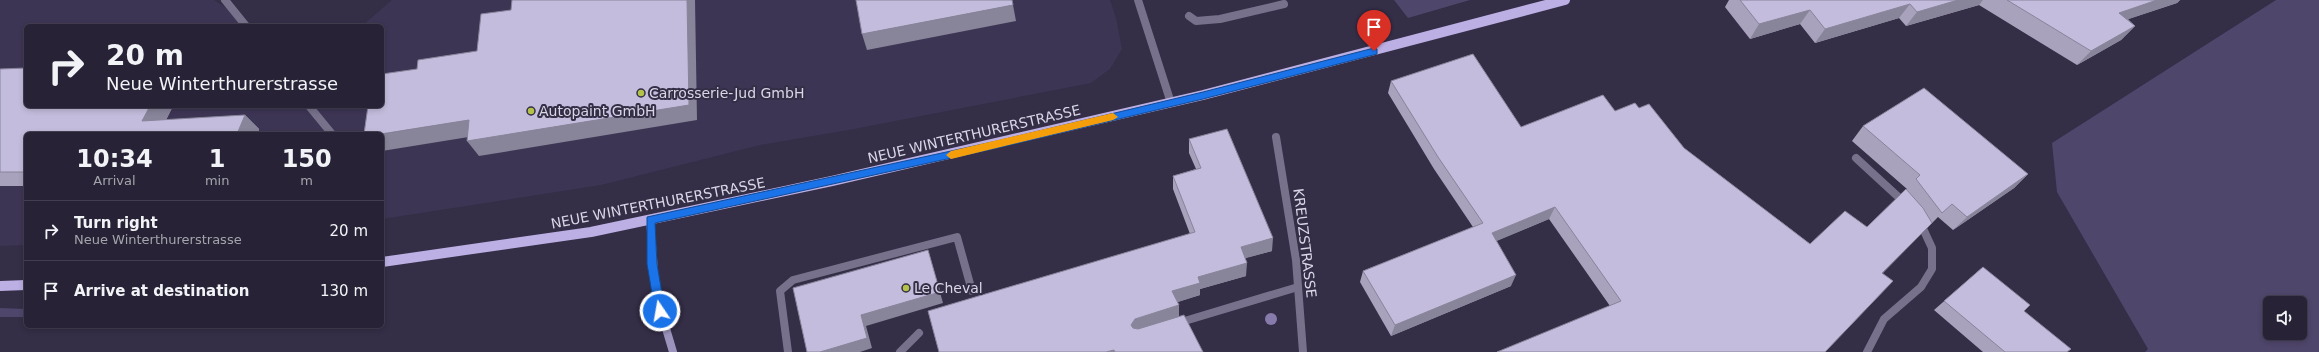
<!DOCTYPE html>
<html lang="en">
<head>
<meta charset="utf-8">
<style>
	body { margin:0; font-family:"DejaVu Sans",sans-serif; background:#2f2a3d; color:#f1f3f6; height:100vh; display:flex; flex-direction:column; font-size:15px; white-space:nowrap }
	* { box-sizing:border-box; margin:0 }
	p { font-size:13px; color:#a4a4ad }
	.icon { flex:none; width:22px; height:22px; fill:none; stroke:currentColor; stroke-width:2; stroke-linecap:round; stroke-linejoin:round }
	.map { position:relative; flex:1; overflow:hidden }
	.sheet { position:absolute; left:24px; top:132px; width:360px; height:196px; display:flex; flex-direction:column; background:#272235; border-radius:6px; box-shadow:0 2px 6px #0003,0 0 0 1px #433f50 }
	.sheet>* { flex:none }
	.hud { position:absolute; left:24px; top:24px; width:360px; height:84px; border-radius:6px; box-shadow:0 2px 6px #0003,0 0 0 1px #433f50; background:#272235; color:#f1f3f6; overflow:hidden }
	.tools { position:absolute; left:2263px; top:296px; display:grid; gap:8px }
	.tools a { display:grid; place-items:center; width:44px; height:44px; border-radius:6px; background:#272235; box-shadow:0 2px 6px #0003,0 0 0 1px #433f50; font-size:20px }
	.pin { position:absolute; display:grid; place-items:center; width:34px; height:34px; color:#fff; margin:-41px -17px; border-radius:50% 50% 50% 0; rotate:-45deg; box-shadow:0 0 4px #0007 }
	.pin .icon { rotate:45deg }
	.me { position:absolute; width:44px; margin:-22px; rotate:348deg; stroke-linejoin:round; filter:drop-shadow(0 0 3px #0008) }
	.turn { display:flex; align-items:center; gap:14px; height:84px; padding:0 16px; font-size:18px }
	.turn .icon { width:52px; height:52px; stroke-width:2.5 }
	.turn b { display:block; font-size:28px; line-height:34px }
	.eta { display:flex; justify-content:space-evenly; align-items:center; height:68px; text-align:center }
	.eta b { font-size:24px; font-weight:700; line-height:28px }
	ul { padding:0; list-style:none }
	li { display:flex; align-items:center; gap:12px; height:60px; padding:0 16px; border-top:1px solid #433f50 }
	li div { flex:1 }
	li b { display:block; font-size:15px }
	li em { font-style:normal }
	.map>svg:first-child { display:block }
</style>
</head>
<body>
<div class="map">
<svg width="2319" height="352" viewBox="0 0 2319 352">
	<rect width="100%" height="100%" fill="#342e47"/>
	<!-- built -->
	<path fill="#3d3554" d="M0,0H214L255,26H26V106H382V26H362L392,0H1110L1116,18L1122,49L1110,69L1091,83L854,129L760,145L601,185L382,219V134H26V245L0,246Z"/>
	<!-- green -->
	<g fill="#4f466b" fill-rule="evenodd">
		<path d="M1394,0H1470L1408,18Z"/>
		<path d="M2276,0H2319V352H2145L2148,349L2057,192L2052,143ZM2270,303H2300V333H2270Z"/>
		<path d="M0,308L26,309V317H0Z"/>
	</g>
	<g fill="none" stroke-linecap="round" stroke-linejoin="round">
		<!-- lane -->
		<g stroke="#77718b" stroke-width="8">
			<path d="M1189,16L1196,21L1220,19L1284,4"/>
			<path d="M1178,323L1298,287"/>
			<path d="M788,352L780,291L793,280L957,237L972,291"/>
			<path d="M900,352L919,333"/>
		</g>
		<!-- street -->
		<g stroke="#77718b" stroke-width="8">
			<path d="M225,0L246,26"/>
			<path d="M1138,0L1171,103"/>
			<path d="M309,106L332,134"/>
			<path d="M1276,137L1296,260L1303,352"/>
			<path d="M1856,158L1906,204"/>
			<path d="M1867,352L1884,319L1921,287L1932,269V248L1920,222"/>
		</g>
		<!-- secondary -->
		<path stroke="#9d94bd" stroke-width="8" d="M650,220L656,295L673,352"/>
		<!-- primary -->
		<g stroke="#bbafe3" stroke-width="10">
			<path d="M382,262L591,232L832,181L1203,95L1565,0"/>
			<path d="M0,286L26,285"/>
		</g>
	</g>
	<!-- trees -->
	<circle fill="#867bab" cx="1271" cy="319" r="6"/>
	<!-- wall -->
	<g fill="#a8a2bd">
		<path d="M1729,0H2180L2177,3L2128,19L2135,26L2121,40L2077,65L1979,5L1906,26L1899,18L1815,43L1800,24L1750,39L1725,7Z"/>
		<path d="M0,69L26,106H173L166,120L245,115L259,129L258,134H26V186H0Z"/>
		<path d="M1391,81L1521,127L1615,111L1639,108L1684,148L1810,244L1867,227L1907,189L1852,141L1863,126L2028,174L2014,188L1953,230L1938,217L1883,273L1610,306L1549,219L1496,241L1511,286L1391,336L1360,282L1363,271L1473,227L1434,169L1388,93Z"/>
		<path d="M1189,139L1272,251L1245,258L1246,276L1200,289V295L1177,302L1179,317L1203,352H939L1190,234L1173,189V176L1196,169L1189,153Z"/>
		<path d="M1983,267L2024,311L2067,352H1983L1934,310Z"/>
	</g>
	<!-- shaded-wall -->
	<g fill="#88849a">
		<path d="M687,0H695L697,120L479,156L467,141Z"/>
		<path d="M1958,0H1983L1979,5L1906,26L1917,12Z"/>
		<path d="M2157,0H2180L2177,3L2105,27L2119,13Z"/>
		<path d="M1910,4L1899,18L1815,43L1825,29Z"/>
		<path d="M1013,5L1016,21L867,50L862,34Z"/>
		<path d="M1810,10L1800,24L1750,39L1759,24Z"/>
		<path d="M2135,26L2121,40L2077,65L2091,51Z"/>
		<path d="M150,106H173L159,134L142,121Z"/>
		<path d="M245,115L259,129L258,134H237Z"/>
		<path d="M469,120L481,135L382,151V134Z"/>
		<path d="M2028,174L2014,188L1953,230L1967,217Z"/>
		<path d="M1555,207L1549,219L1487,245L1492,233Z"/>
		<path d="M1273,238L1272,251L1239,260L1241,247Z"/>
		<path d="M928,250L943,303L866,326L872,348L860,352H820L861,315Z"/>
		<path d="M1247,263L1246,276L1200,289V295L1172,304V291L1198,277Z"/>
		<path d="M1516,275L1511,286L1391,336L1395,325Z"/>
		<path d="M1179,305V318L1132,337L1131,325L1135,319Z"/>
		<path d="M1114,350V352H1106Z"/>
	</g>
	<!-- building -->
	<g fill="#c3bcdc" stroke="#88849a">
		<path d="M512,0H687L689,105L467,141L469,120L381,134H364L368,106H382V74L417,69L418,60L477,51L481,14L511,10Z"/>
		<path d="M856,0H1012L1013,5L862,34Z"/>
		<path d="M1740,0H1958L1917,12L1910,4L1825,29L1810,10L1759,24Z"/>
		<path d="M2007,0H2157L2119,13L2135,26L2091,51Z"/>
		<path d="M1473,54L1521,127L1603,95L1615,111L1635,103L1639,108L1649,104L1684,148L1810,244L1845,211L1867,227L1906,189L1923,208L1932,223L1882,273L1893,281L1825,352H1497L1621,301L1555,207L1492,233L1516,275L1395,325L1363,271L1483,223L1438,157L1391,81Z"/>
		<path d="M26,68V106H150L142,121L245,115L237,134H26V172H0V69Z"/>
		<path d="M1924,88L2028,174L1967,217L1952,204L1942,213L1916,179L1920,175L1863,126Z"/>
		<path d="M1227,129L1273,238L1241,247L1247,263L1198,277L1200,283L1172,291L1179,305L1135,319L1131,325L1133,328L1138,329L1184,315L1203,352H1115L1114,350L1106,352H939L928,311L1195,232L1173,176L1201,168L1189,139Z"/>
		<path d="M928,250L940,292L861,315L867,338L820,352H807L793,288Z"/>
		<path d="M1983,267L2030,305L2024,311L2071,349L2067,352H2005L1944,301Z"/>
	</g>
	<!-- route -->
	<path fill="#1a73e8" stroke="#114b97" d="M1374,48L1377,49V54L1203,99L997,148L655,223L657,264L665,311L660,316L655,311L647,264V217L997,141L1203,92Z"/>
	<!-- slow -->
	<path fill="#f59e0b" d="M1113,113L1118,117L1113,120L951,159L946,155L951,151Z"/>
	<!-- markers -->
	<g fill="#b5c249" stroke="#342e47" stroke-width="1.5">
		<circle cx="641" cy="93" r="4"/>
		<circle cx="531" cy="111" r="4"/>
		<circle cx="906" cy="288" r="4"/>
	</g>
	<g text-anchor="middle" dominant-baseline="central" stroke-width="4" stroke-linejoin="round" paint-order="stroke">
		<!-- poi labels -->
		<g font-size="14" fill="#d9d6e6" stroke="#342e47" text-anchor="start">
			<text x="649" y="93">Carrosserie-Jud GmbH</text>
			<text x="539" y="111">Autopaint GmbH</text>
			<text x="914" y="288">Le Cheval</text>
		</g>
		<!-- street labels -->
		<g font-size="14" fill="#d9d6e6" stroke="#342e47">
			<text transform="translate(974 134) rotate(-13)">NEUE WINTERTHURERSTRASSE</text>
			<text transform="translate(658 203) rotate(-11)">NEUE WINTERTHURERSTRASSE</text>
			<text transform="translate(1305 243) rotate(83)">KREUZSTRASSE</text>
		</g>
	</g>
</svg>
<div class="tools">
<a><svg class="icon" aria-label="sound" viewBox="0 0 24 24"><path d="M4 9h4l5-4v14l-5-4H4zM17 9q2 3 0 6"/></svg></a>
</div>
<div class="pin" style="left:1374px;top:51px;background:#d93025"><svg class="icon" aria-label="arrive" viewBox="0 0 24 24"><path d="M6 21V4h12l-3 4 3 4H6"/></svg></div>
<svg class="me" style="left:660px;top:311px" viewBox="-20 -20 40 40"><circle r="17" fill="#1a73e8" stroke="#fff" stroke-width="3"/><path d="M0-11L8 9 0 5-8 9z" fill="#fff"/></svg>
<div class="hud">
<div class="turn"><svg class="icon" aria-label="right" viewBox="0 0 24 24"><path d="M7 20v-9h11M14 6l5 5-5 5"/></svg><div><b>20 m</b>Neue Winterthurerstrasse</div></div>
</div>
<section class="sheet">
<div class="eta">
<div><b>10:34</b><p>Arrival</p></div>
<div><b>1</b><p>min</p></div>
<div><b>150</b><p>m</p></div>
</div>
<ul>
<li><svg class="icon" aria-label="right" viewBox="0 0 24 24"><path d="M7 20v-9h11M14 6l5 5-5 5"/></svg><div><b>Turn right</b><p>Neue Winterthurerstrasse</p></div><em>20 m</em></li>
<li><svg class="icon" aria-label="arrive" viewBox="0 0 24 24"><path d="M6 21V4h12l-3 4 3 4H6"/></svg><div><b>Arrive at destination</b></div><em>130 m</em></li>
</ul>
</section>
</div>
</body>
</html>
